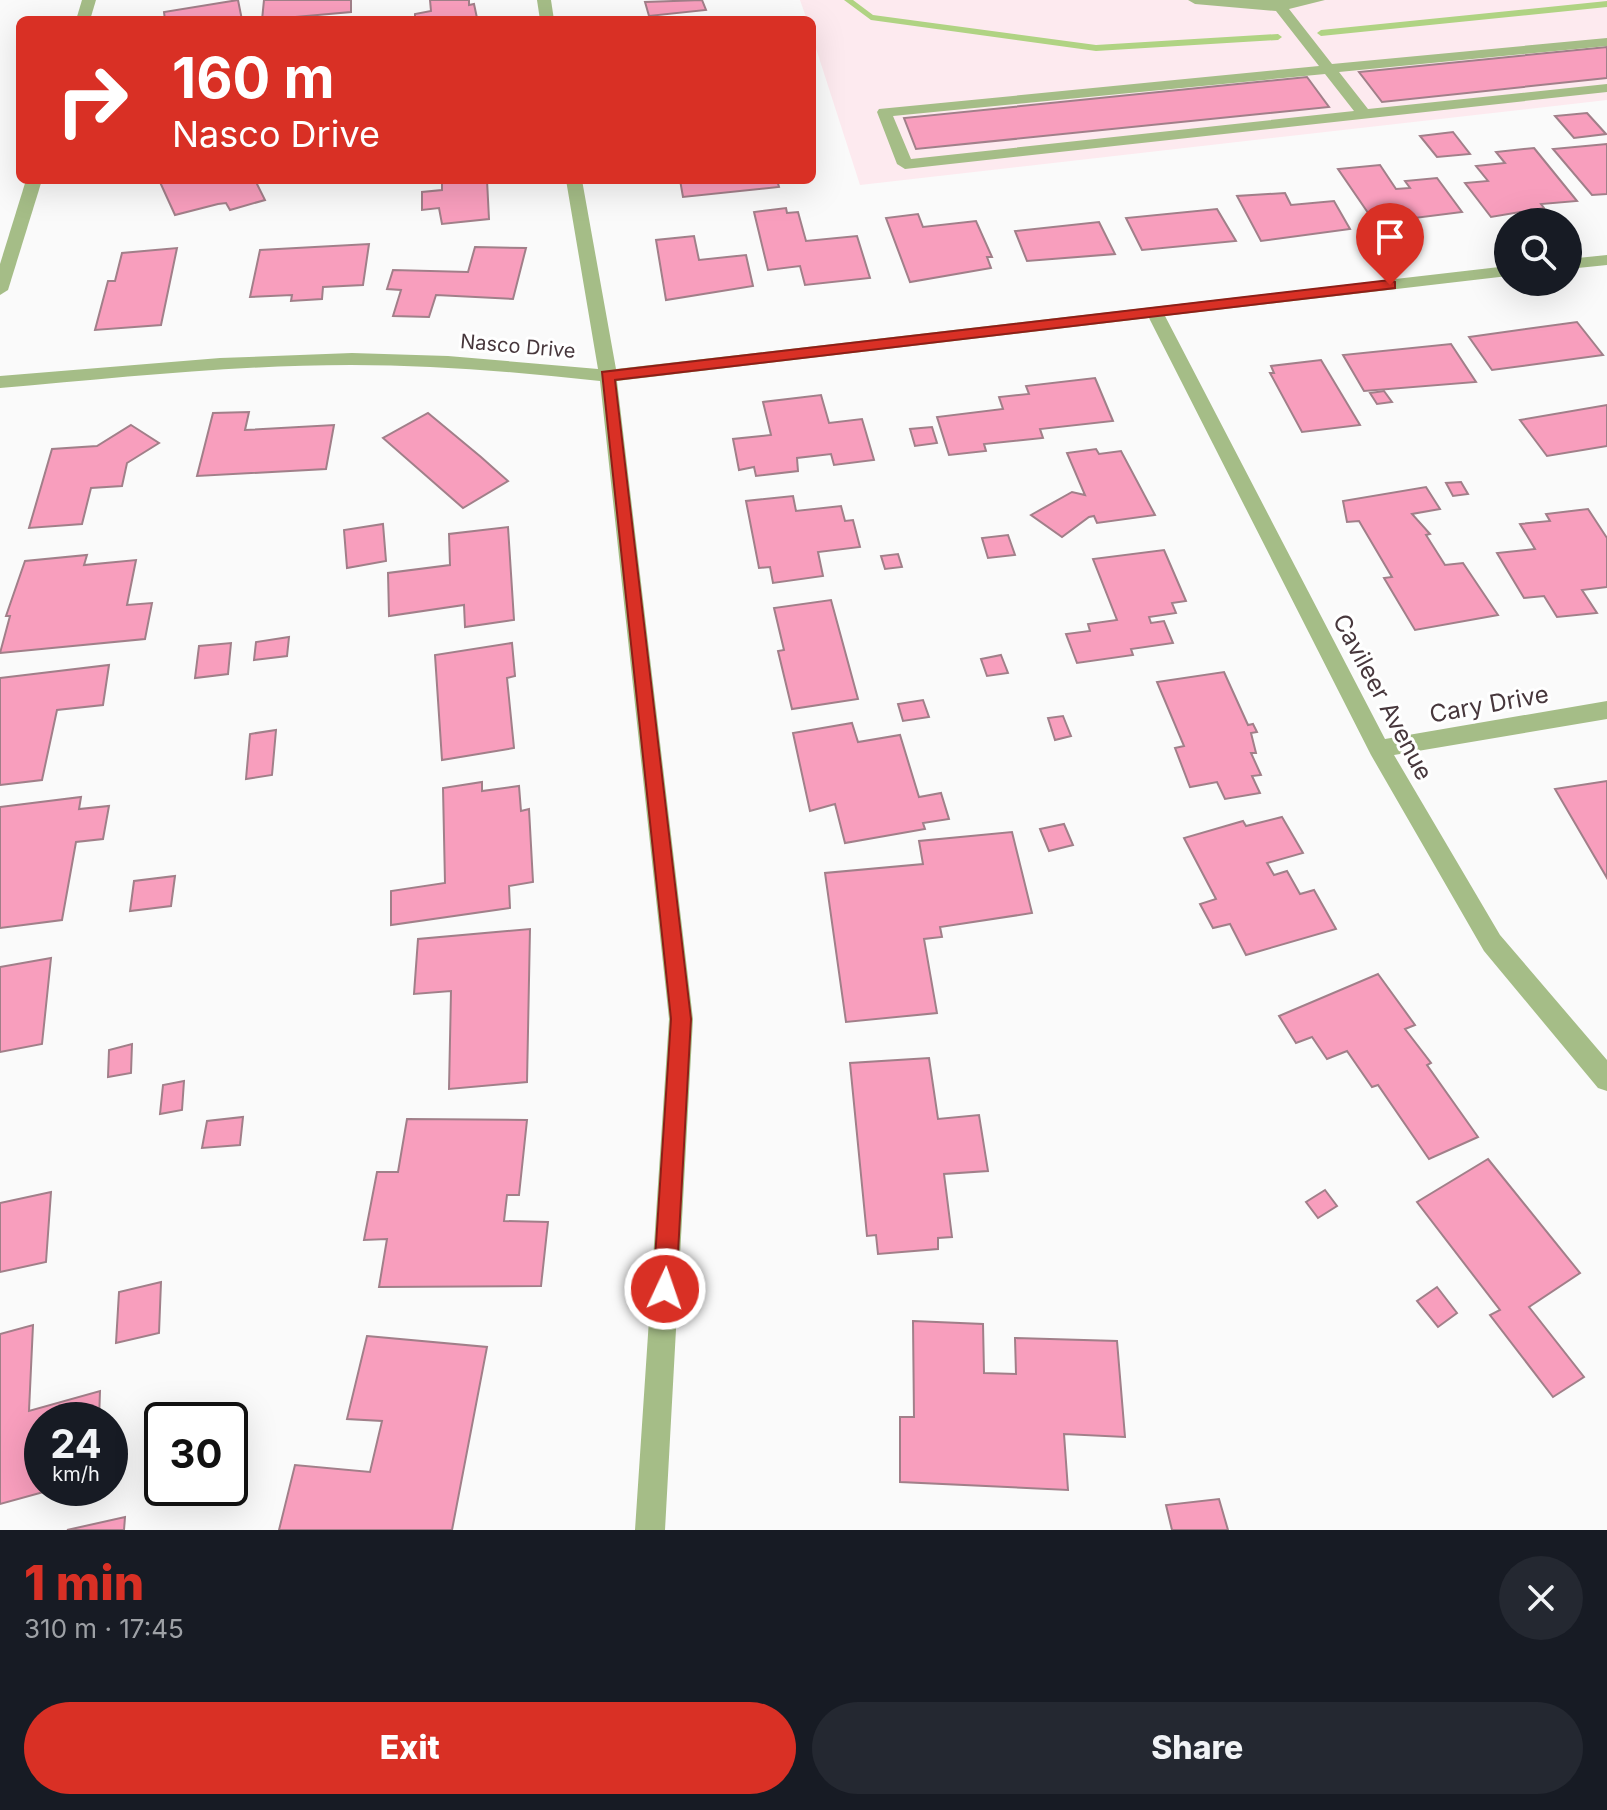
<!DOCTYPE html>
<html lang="en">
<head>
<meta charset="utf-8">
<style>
	body { margin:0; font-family:Inter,sans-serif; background:#242831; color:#f1f3f6; height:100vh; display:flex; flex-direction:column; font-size:30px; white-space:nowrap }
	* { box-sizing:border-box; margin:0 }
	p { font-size:26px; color:#9ea1a6 }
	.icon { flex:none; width:44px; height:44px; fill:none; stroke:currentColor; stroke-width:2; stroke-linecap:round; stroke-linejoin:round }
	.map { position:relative; height:1530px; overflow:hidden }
	.details { display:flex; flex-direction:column; background:#171b24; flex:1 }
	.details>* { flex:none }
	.guide { position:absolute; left:16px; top:16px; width:800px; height:168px; border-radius:12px; box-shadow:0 8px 32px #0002; background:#d93025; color:#fff; overflow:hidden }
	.controls { position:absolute; left:1494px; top:208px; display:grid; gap:16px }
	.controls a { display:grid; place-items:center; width:88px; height:88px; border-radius:50%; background:#171b24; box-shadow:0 8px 32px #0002; font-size:40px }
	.speed { position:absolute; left:24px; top:1402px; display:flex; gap:16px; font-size:40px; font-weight:700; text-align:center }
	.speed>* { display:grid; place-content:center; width:104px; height:104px; border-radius:50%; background:#171b24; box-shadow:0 8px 32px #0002; line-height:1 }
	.speed small { font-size:20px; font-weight:400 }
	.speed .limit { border:4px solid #111; border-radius:12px; background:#fff; color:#111 }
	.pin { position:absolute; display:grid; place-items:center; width:68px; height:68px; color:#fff; margin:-82px -34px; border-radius:50% 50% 50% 0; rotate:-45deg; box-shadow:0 0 8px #0007 }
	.pin .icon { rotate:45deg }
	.me { position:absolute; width:88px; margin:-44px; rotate:3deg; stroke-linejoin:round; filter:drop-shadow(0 0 6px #0008) }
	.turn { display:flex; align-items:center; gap:28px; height:168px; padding:0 24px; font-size:36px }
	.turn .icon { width:104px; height:104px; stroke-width:2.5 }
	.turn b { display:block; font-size:56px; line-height:68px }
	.round { display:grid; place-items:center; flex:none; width:84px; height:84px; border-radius:42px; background:#242831 }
	.summary { display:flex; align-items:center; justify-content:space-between; height:136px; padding:0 24px }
	h1 { font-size:48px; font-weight:800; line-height:60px; color:#d93025 }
	.cta { display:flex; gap:16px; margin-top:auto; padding:16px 24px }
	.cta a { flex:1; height:92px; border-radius:48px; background:#d93025; color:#fff; font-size:32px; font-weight:800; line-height:92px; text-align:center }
	.cta a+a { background:#242831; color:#f1f3f6 }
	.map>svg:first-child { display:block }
</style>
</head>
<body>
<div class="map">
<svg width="1607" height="1530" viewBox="0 0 1607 1530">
	<rect width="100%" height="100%" fill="#fafafa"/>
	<!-- built -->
	<path fill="#fdeaef" d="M800,0H1607V100L860,185L812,36V20H807Z"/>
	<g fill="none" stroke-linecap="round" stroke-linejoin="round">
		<!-- stream -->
		<g fill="#b0d383" fill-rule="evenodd">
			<path d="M844,0H853L873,15L1096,45L1278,34L1282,37L1278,40L1096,51L871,20Z"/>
			<path d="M1607,1V7L1321,36L1317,33L1321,30Z"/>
		</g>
	</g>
	<!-- building -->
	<g fill="#f89ebd" stroke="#a17f89" stroke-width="2">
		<path d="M238,0L242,20H165L164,12Z"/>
		<path d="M264,0H351V12L262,20Z"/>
		<path d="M430,0H469V5L474,4L477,18L415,20V14L431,11Z"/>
		<path d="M702,0L706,10L649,16L645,2Z"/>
		<path d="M1607,47V78L1382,102L1359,72Z"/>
		<path d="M1307,77L1329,107L916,149L904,118Z"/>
		<path d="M1587,113L1606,134L1574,138L1555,116Z"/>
		<path d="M1453,132L1470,154L1437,157L1420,136Z"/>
		<path d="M1607,144V194L1592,195L1553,149Z"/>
		<path d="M1534,148L1577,201L1541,204L1544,208L1491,217L1465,183L1488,181L1476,166L1505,163L1496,152Z"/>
		<path d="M1380,165L1396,189L1410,188L1405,181L1437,178L1462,212L1375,223L1338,169Z"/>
		<path d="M159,180H255L265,200L230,210L226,203L218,204L175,215Z"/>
		<path d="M414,180H487L489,219L442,224L439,208L422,210V192L442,190V181L414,183Z"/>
		<path d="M680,180H777L779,187L683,197Z"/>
		<path d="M1285,193L1291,205L1334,201L1350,229L1261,241L1237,196Z"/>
		<path d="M786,208L787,213L798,212L806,241L857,236L870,278L805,285L800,266L768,270L754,212Z"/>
		<path d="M1217,209L1236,241L1142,250L1126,218Z"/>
		<path d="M918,214L923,227L976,221L992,257H987L991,268L910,282L886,218Z"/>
		<path d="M1099,222L1115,254L1027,261L1015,231Z"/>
		<path d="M694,236L699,260L746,255L753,286L666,300L656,240Z"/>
		<path d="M369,244L363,285L323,287L322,299L291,301L292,295L250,297L260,250Z"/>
		<path d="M475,247L526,248L513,299L436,295L429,317L393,316L401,290L387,289L393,270L468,272Z"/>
		<path d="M177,248L161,325L95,330L108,281H115L122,253Z"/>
		<path d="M1577,322L1603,355L1492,370L1469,337Z"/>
		<path d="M1451,344L1476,382L1364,391L1343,355Z"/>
		<path d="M1321,360L1360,425L1302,432L1270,373H1274L1271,366Z"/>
		<path d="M1095,378L1113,421L1040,429L1043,438L984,444L986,451L949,455L937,417L1003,409L999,397L1029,394L1026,386Z"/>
		<path d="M1384,391L1392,402L1377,404L1370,393Z"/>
		<path d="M821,395L829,423L862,419L874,460L834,465L831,454L797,458L798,471L756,476L754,467L739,470L733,439L771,435L763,402Z"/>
		<path d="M1607,405V446L1547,456L1520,420Z"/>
		<path d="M249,412L245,430L334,425L326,469L197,476L213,413Z"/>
		<path d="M428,413L481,457L508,481L463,508L383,438Z"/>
		<path d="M131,425L159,443L127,463L122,486L91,488L82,524L29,528L52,449L97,446Z"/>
		<path d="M932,427L937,443L915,446L910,429Z"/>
		<path d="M1096,449L1099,454L1121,451L1155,515L1097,523L1094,516L1089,517L1062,537L1031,515L1072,492L1085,495L1067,453Z"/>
		<path d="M1461,482L1468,494L1453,496L1446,483Z"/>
		<path d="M1426,487L1440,509L1412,514L1430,534L1426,535L1445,565L1463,563L1498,615L1415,630L1384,578L1392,577L1359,521L1347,522L1343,501Z"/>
		<path d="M793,496L796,511L841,506L845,521L853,520L860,547L818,552L823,576L773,583L770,567L759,568L746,501Z"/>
		<path d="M1588,509L1607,538V587L1582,590L1597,613L1557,617L1544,596L1524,598L1497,553L1535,549L1520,524L1550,521L1546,514Z"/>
		<path d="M383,524L386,561L347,568L344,530Z"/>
		<path d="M508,527L514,620L465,627L464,605L389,616L388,573L450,565L449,534Z"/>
		<path d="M1008,535L1015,555L988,558L982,538Z"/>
		<path d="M1164,550L1186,601L1172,603L1176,613L1149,617L1151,623L1164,621L1173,643L1131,649L1133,655L1077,663L1066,634L1090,631L1088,624L1117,620L1093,559Z"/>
		<path d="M898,554L902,567L885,569L881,556Z"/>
		<path d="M87,555L84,565L136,560L127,605L152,603L145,639L0,653L10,616H6L25,561Z"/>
		<path d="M831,600L858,699L792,709L778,651L784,650L774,608Z"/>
		<path d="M289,637L287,656L254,660L256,642Z"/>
		<path d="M231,643L228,674L195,678L199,646Z"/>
		<path d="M512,643L515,676L507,678L514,748L442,760L435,655Z"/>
		<path d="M1001,655L1008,673L987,676L981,659Z"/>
		<path d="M109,665L103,705L57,710L42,780L0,785V678Z"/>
		<path d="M1224,672L1248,725L1253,724L1257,732L1251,733L1256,753H1251L1261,775L1252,776L1260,793L1225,799L1217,782L1190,787L1175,748L1184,746L1157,682Z"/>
		<path d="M923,700L929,717L903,721L898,704Z"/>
		<path d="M1063,716L1071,736L1055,740L1048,718Z"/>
		<path d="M852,723L858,742L900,735L919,797L941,793L949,819L923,823L925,829L845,843L835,804L810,811L793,733Z"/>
		<path d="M276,730L272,775L246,779L250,734Z"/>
		<path d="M1607,781V878L1555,789Z"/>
		<path d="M482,782V791L519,786L521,811L529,809L533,882L509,886L510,908L391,925V891L445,883L443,788Z"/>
		<path d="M81,797L79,809L109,806L103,839L76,842L62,920L0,928V807Z"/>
		<path d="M1282,817L1303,853L1267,863L1274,875L1287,871L1300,894L1314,890L1336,929L1246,955L1230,924L1213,928L1200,904L1216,899L1184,838L1243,821L1246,826Z"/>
		<path d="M1064,824L1073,845L1049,851L1040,829Z"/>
		<path d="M1012,832L1032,913L940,927L942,937L924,939L937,1013L846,1022L825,873L923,864L919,841Z"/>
		<path d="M175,876L171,906L130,911L134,881Z"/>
		<path d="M530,929L527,1082L449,1089L451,991L414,994L418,939Z"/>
		<path d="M51,958L42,1044L0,1052V967Z"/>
		<path d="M1378,974L1415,1025L1405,1029L1431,1063L1427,1065L1478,1137L1429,1159L1378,1085L1372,1087L1347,1051L1327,1059L1312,1037L1296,1043L1279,1016Z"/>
		<path d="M132,1044L131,1073L108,1077L109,1050Z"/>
		<path d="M929,1058L938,1119L979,1115L988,1171L944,1174L952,1237L938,1238V1249L878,1254L876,1235L867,1236L850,1063Z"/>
		<path d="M184,1081L182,1110L160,1114L163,1085Z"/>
		<path d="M243,1117L240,1145L202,1148L207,1121Z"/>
		<path d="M407,1119L527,1120L519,1195H507L504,1221L548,1222L541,1286L379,1287L387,1239L364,1240L377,1172H398Z"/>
		<path d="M1488,1159L1580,1273L1529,1307L1584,1377L1553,1397L1490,1315L1500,1310L1417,1202Z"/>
		<path d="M1325,1190L1337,1206L1318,1218L1306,1202Z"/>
		<path d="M51,1192L46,1262L0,1272V1203Z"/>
		<path d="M161,1282L159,1333L116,1343L119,1292Z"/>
		<path d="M1437,1287L1457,1313L1438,1327L1417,1301Z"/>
		<path d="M913,1321L983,1324L984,1373L1016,1374L1015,1338L1117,1341L1125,1437L1064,1434L1068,1490L900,1482V1417H914Z"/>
		<path d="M33,1325L29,1411L100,1391L99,1420H42V1488H58L0,1504V1334Z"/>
		<path d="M367,1336L487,1347L452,1530H279L295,1465L370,1472L382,1421L347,1419Z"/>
		<path d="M1219,1499L1228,1530H1172L1166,1505Z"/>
		<path d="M125,1517L124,1530H67Z"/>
	</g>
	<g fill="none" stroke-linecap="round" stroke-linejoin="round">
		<!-- service -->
		<path fill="#a5bd87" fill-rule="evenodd" d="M1188,0H1325L1289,9L1332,64L1607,38V46L1339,72L1368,109L1607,84V92L905,169L897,164L877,112L879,109L1319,66L1276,11L1195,4ZM1325,74L1354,111L911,159L893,116Z"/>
		<!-- minor -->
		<g fill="#a5bd87" fill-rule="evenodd">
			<path d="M82,0H96L90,20H76Z"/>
			<path d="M537,0H551L554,20H540Z"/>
			<path d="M26,180H42L8,290L0,295V264Z"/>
			<path d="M566,180H582L616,369L1508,266V276L1165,316L1385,739L1607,701V719L1394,755L1500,935L1607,1060V1091L1598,1088L1484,951L1371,755L1149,318L617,381L693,1019L665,1530H635L669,1019L600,381C517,372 434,365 351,365C234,365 117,378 0,388V376L220,358L352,353L448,356L598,369Z"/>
			<path d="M1607,255V265L1568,269V259Z"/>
		</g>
	</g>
	<!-- route -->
	<path fill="#d93025" stroke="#8d1f18" stroke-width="2" d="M1390,280L1395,282V288L615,380L691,1019L676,1289L673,1298L665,1301L657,1298L653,1289L671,1019L602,372Z"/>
	<g text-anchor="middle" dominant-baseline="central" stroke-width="6" stroke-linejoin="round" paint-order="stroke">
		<!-- far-street labels -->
		<g font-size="20" fill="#47373c" stroke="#fff">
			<text transform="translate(518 346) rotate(5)">Nasco Drive</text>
		</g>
		<!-- street labels -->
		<g font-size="24" fill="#47373c" stroke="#fff">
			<text transform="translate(1383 697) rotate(62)">Cavileer Avenue</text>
			<text transform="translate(1489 704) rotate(-10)">Cary Drive</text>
		</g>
	</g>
</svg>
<div class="controls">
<a><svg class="icon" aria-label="search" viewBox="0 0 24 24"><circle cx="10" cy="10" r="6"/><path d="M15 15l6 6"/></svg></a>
</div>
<div class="speed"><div>24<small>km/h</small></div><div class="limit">30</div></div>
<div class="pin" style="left:1390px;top:285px;background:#d93025"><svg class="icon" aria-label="arrive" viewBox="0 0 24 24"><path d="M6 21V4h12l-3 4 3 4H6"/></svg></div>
<svg class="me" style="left:665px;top:1289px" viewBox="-20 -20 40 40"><circle r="17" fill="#d93025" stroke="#fff" stroke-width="3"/><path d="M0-11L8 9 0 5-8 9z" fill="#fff"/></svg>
<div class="guide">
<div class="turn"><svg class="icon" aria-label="right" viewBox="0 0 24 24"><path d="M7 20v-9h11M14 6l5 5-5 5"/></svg><div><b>160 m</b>Nasco Drive</div></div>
</div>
</div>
<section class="details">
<div class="summary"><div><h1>1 min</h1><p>310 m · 17:45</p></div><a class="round"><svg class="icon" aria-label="close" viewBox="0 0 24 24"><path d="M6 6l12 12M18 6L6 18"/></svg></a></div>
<div class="cta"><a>Exit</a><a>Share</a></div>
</section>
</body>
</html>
